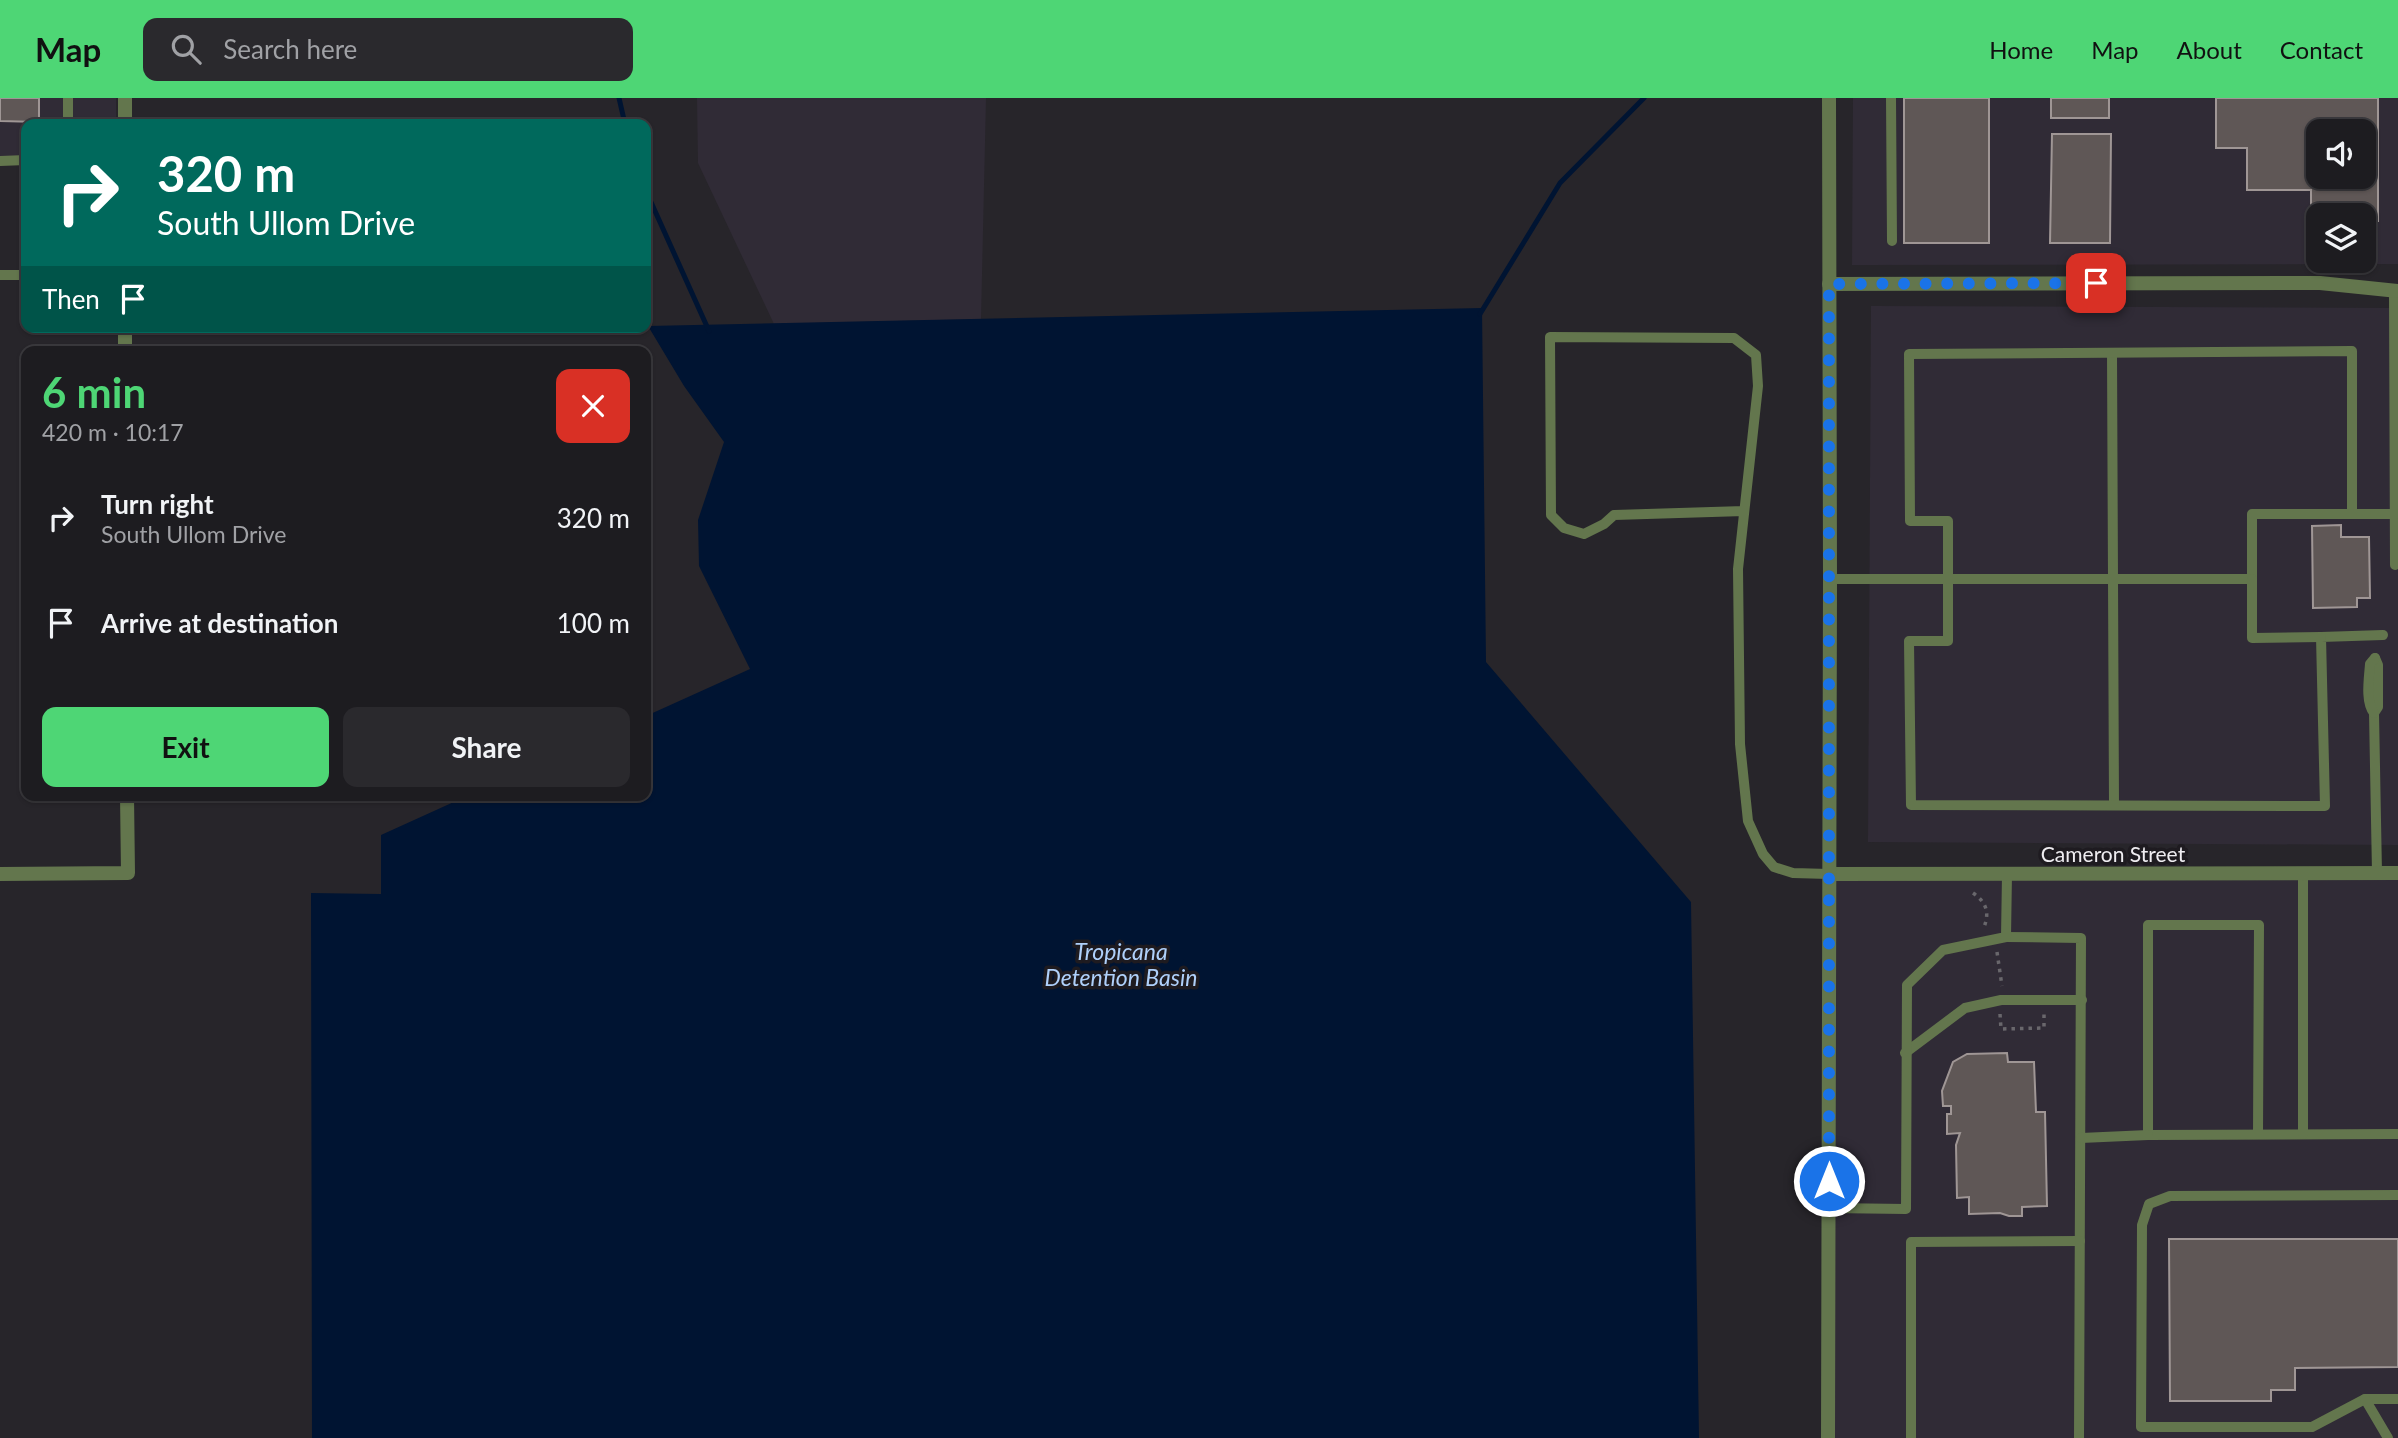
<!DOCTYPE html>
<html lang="en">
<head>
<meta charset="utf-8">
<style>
	body { margin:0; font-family:Lato,sans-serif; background:#2a292d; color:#f1f3f6; height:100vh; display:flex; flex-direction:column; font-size:26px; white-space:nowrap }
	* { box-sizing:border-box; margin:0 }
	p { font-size:23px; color:#a0a1a5 }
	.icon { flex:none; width:38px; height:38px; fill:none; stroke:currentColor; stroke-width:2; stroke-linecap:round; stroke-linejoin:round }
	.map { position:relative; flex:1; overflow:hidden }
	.details { position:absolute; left:21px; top:248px; width:630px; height:455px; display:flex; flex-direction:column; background:#1d1c20; border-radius:14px; box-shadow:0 2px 5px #0004,0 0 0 2px #3b3a3e }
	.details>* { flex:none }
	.top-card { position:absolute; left:21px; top:21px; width:630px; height:214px; border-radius:14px; box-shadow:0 2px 5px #0004,0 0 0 2px #3b3a3e; background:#00695c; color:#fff; overflow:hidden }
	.fabs { position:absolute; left:2306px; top:21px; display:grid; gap:14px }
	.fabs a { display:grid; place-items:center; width:70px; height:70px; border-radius:14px; background:#1d1c20; box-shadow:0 2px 5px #0004,0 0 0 2px #3b3a3e; font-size:35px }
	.pin { position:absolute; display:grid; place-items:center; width:60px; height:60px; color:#fff; margin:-30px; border-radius:14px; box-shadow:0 4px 10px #0006 }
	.me { position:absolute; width:77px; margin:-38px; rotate:0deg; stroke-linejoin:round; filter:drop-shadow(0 0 5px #0008) }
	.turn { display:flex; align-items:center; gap:24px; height:147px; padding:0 21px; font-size:32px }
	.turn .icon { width:91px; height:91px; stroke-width:2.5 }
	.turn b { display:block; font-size:49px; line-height:60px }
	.then { display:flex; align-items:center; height:66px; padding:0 21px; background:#0003; gap:14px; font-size:26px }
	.round { display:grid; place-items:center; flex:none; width:74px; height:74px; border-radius:14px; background:#2a292d }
	.overview { display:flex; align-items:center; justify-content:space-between; height:119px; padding:0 21px }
	h1 { font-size:42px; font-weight:700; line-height:52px; color:#4ed675 }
	.cta { display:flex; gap:14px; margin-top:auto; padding:14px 21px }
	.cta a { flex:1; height:80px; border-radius:14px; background:#4ed675; color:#111; font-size:28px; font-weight:700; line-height:80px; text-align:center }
	.cta a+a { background:#2a292d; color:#f1f3f6 }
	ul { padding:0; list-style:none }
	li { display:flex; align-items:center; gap:21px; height:105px; padding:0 21px }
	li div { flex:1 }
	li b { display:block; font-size:26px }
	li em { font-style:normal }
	header { display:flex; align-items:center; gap:42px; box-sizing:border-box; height:98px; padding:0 35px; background:#4ed675; color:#111 }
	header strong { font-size:33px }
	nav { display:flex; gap:38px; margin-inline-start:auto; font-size:24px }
	.search { width:490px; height:63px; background:#2a292d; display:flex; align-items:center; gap:18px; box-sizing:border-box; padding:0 24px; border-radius:14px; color:#a0a1a5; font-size:26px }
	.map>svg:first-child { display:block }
</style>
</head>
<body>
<header>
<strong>Map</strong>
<div class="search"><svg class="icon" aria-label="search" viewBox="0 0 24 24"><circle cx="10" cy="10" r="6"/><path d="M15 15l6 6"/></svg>Search here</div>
<nav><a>Home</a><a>Map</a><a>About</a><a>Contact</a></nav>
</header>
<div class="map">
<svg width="2398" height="1340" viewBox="0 0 2398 1340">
	<rect width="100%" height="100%" fill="#27252a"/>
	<!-- built -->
	<g fill="#302b36" fill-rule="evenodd">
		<path d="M0,0H116V26H26V67L0,66Z"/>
		<path d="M697,0H986L981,221L774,226L698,65Z"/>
		<path d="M1853,0H2398V166L1852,167ZM2319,33H2364V79H2319ZM2319,117H2364V163H2319Z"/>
		<path d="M1871,208L2398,210V747L1868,744Z"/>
		<path d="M2398,775V1340H1829V776Z"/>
	</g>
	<!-- water -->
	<path fill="#001432" d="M1482,210L1486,564L1691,804L1699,1340H312L311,795L381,796V737L467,698H646V618L750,571L699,468L698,422L724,344L684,288L648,228Z"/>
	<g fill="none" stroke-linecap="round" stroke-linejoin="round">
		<!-- stream -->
		<g stroke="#001432" stroke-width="5">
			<path d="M619,0L625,26"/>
			<path d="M646,93L709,233"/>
			<path d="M1480,216L1560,85L1644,0"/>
		</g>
	</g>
	<!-- building -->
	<g fill="#5f5756" stroke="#9f9695" stroke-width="2" fill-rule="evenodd">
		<path d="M0,0H39V24L0,23Z"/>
		<rect x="1904" y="0" width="85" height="145"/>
		<rect x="2051" y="0" width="58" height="20"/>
		<path d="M2216,0H2378V123H2364V117H2319V123H2311V92H2247V50H2216ZM2319,33H2364V79H2319Z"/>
		<path d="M2052,36H2111L2110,145H2050Z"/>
		<path d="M2341,427V439H2369L2370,500H2357V509L2313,510L2312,428Z"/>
		<path d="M2007,955L2008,964H2034L2036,1014H2045L2047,1108L2022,1109V1118H2009L2000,1115L1969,1116V1099L1957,1100L1956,1047L1960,1035L1947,1036V1016H1951V1008H1943L1942,993L1953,964L1967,956Z"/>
		<path d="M2169,1141H2398V1269L2295,1270V1292H2271V1303H2170Z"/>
	</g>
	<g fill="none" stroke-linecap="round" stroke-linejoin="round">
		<!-- path -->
		<g stroke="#69676c" stroke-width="3.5" stroke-dasharray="3.5 5" stroke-linecap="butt">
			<path d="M1973,795C1986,804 1990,814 1984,829"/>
			<path d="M1997,854L2002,888"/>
			<path d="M2000,916L2001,931L2044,930V915"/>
		</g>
		<!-- service -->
		<g stroke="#63764d" stroke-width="10">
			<path d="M68,0V26"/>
			<path d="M1891,0L1892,143"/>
			<path d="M0,63L26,62"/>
			<path d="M0,177H26"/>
			<path d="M2394,192L2395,467"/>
			<path d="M2112,255L2114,707"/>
			<path d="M1744,413L1614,417L1604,426L1584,436L1564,430L1551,417L1550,239L1734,240L1756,257L1758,288L1738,471L1740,646L1748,723L1763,756L1774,769L1793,775L1829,776"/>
			<path d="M2352,416V253L1909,256L1910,423H1948V543H1909L1911,707L2325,708L2321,539L2383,537"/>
			<path d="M1830,481H2252V416H2395"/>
			<path d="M2252,481V540L2321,539"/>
			<path d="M2375,560L2378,567V609L2374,615L2377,775"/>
			<path d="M2374,615C2365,604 2369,580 2370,566L2375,560"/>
			<path d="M2006,839L2081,840L2079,1340"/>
			<path d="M1905,955L1965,910L2001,902H2082"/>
			<path d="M2258,1036L2259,827H2148V1037L2398,1036"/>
			<path d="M2303,1036V776"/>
			<path d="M2081,1040L2148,1037"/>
			<path d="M2398,1097L2170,1098L2149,1106L2142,1127L2141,1329H2312L2365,1301H2398"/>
			<path d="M1829,1110L1906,1111L1907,887L1943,852L2006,839L2007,776"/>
			<path d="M2365,1301L2388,1340"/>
			<path d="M1911,1340V1144L2080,1143"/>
		</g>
		<!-- minor -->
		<g stroke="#63764d" stroke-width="14">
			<path d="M125,26V0"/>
			<path d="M1829,186L2320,185L2398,193"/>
			<path d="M125,229V254"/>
			<path d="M0,776L128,775L127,698"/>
			<path d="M1829,776L2398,775"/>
			<path d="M1828,1340L1830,481L1829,0"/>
		</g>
	</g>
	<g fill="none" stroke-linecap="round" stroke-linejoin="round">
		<!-- route -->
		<path stroke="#1a73e8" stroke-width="12" stroke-dasharray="0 21.6" d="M1829,1083V186L2096,185"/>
	</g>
	<g text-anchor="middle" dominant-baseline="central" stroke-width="7" stroke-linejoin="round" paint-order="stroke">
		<!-- street labels -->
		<g font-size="21" fill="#efedf1" stroke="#1e1b20">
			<text x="2113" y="755">Cameron Street</text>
		</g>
		<!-- water labels -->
		<g font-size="23" font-style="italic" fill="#afd0fa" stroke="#1e1b20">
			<text x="1121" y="853">Tropicana<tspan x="1121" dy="26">Detention Basin</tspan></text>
		</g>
	</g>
</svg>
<div class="fabs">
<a><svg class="icon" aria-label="sound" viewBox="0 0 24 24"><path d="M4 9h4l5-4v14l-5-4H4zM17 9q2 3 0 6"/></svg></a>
<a><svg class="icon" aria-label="layers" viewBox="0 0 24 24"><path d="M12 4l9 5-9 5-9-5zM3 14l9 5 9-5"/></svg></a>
</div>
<div class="pin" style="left:2096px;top:185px;background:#d93025"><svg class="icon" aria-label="arrive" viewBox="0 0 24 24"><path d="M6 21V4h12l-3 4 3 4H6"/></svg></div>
<svg class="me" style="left:1829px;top:1083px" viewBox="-20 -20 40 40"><circle r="17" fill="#1a73e8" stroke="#fff" stroke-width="3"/><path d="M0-11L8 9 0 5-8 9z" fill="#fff"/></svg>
<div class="top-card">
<div class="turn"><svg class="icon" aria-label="right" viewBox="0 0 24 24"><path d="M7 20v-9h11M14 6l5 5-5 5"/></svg><div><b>320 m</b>South Ullom Drive</div></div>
<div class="then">Then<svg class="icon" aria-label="arrive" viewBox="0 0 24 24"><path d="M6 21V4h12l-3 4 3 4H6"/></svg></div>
</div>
<section class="details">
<div class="overview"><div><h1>6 min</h1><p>420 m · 10:17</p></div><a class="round" style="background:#d93025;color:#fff"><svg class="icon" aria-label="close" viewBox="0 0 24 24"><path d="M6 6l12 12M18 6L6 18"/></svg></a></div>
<ul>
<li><svg class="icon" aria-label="right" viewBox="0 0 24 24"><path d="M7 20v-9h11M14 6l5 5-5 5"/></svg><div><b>Turn right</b><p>South Ullom Drive</p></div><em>320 m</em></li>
<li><svg class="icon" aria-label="arrive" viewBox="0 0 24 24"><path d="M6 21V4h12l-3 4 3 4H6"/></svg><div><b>Arrive at destination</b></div><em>100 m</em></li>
</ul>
<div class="cta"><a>Exit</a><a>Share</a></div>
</section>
</div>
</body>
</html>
